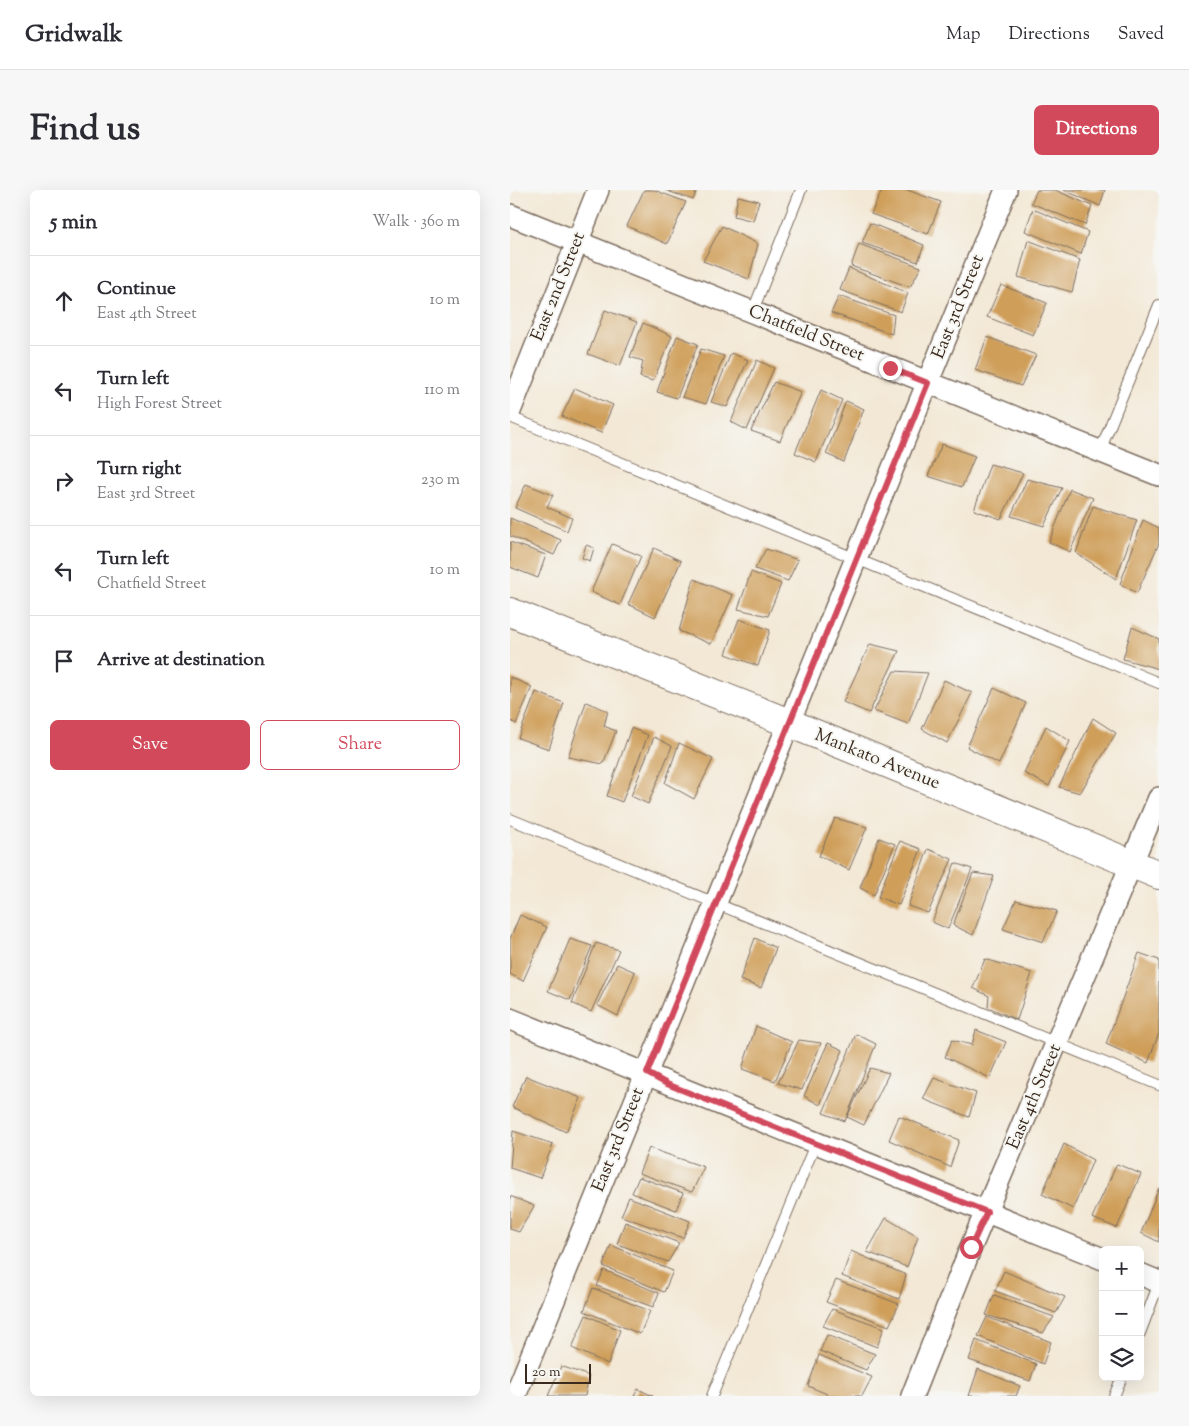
<!DOCTYPE html>
<meta charset="utf-8">
<style>
body{margin:0;font-family:"Sorts Mill Goudy",serif;background:#f7f7f7;color:#2b2b33}
.controls{position:absolute;right:15px;bottom:15px;display:grid;overflow:hidden;border-radius:8px;box-shadow:0 5px 20px #0002}
.controls button{width:45px;height:45px;display:grid;place-items:center;padding:0;border:0;border-bottom:1px solid #e1e1e2;background:#fff;color:#2b2b33;font:25px sans-serif}
.scale{position:absolute;left:15px;bottom:12px;width:66px;box-sizing:border-box;padding-left:5px;border:2px solid #3b2a1e;border-top:0;font-size:14px;line-height:18px;white-space:nowrap;color:#3b2a1e;-webkit-text-stroke:4px #f6f6f2;paint-order:stroke}
.stop{position:absolute;width:15px;height:15px;margin:-11px;border:4px solid #d1495b;border-radius:50%;background:#fff}
.stop.end{background:#d1495b;border-color:#fff;box-shadow:0 1px 5px #0008}
.list{margin:0;padding:0;list-style:none}
h2{display:flex;justify-content:space-between;align-items:center;height:65px;margin:0;padding:0 20px;font-size:21px}
h2 small{font-size:16px;font-weight:400;color:#7c7c81}
.list li{display:grid;grid-template-columns:32px 1fr auto;gap:15px;align-items:center;box-sizing:border-box;height:90px;padding:0 20px;border-top:1px solid #e1e1e2}
.list b{display:block;font-size:19px;white-space:nowrap}
.list p{margin:0;font-size:16px;white-space:nowrap;color:#7c7c81}
.list em{font-size:16px;font-style:normal;color:#7c7c81}
.actions{display:flex;gap:10px;padding:15px 20px}
.actions a{flex:1;padding:11px 0;border:1px solid #d1495b;border-radius:8px;text-align:center;font-size:18px;color:#d1495b}
.actions .main{background:#d1495b;color:#fff}
.icon{flex:none;width:28px;height:28px;fill:none;stroke:currentColor;stroke-width:2;stroke-linecap:round;stroke-linejoin:round}
.map{position:relative;flex:none;width:649px;height:1206px;overflow:hidden;border-radius:8px}
header{display:flex;align-items:center;gap:30px;box-sizing:border-box;height:70px;padding:0 25px;background:#fff;border-bottom:1px solid #e1e1e2}
header strong{font-size:24px}
nav{display:flex;gap:28px;margin-inline-start:auto;font-size:18px}
.intro{display:flex;align-items:center;justify-content:space-between;box-sizing:border-box;height:120px;padding:0 30px}
h1{margin:0;font-size:35px}
.button{padding:12px 22px;border-radius:8px;background:#d1495b;color:#fff;font-size:18px;font-weight:700}
main{display:flex;gap:30px;padding:0 30px}
aside{flex:1;background:#fff;border-radius:8px;box-shadow:0 5px 20px #0002}
.map>svg:first-child{display:block}
.building{fill:#cf9f5a}
.lines{fill:none;stroke-linecap:round;stroke-linejoin:round}
.lane-casing{stroke:#7b6c5e;stroke-width:12}
.street-casing{stroke:#7b6c5e;stroke-width:24}
.secondary-casing{stroke:#7b6c5e;stroke-width:30}
.lane{stroke:#fff;stroke-width:10}
.street{stroke:#fff;stroke-width:21}
.secondary{stroke:#fff;stroke-width:28}
.route{stroke:#d1495b;stroke-width:6}
.labels{text-anchor:middle;dominant-baseline:central;stroke-width:4;stroke-linejoin:round;paint-order:stroke}
.street-label{font-size:18px;fill:#3b2a1e;stroke:#f6f6f2}
</style>
<header>
<strong>Gridwalk</strong>
<nav><a>Map</a><a>Directions</a><a>Saved</a></nav>
</header>
<div class="intro"><h1>Find us</h1><a class="button">Directions</a></div>
<main>
<aside>
<h2>5 min<small>Walk · 360 m</small></h2>
<ul class="list">
<li><svg class="icon" aria-label="ahead" viewBox="0 0 24 24"><path d="M12 20V5M6 11l6-6 6 6"/></svg><div><b>Continue</b><p>East 4th Street</p></div><em>10 m</em></li>
<li><svg class="icon" aria-label="left" viewBox="0 0 24 24"><path d="M17 20v-9H6M10 6l-5 5 5 5"/></svg><div><b>Turn left</b><p>High Forest Street</p></div><em>110 m</em></li>
<li><svg class="icon" aria-label="right" viewBox="0 0 24 24"><path d="M7 20v-9h11M14 6l5 5-5 5"/></svg><div><b>Turn right</b><p>East 3rd Street</p></div><em>230 m</em></li>
<li><svg class="icon" aria-label="left" viewBox="0 0 24 24"><path d="M17 20v-9H6M10 6l-5 5 5 5"/></svg><div><b>Turn left</b><p>Chatfield Street</p></div><em>10 m</em></li>
<li><svg class="icon" aria-label="arrive" viewBox="0 0 24 24"><path d="M6 21V4h12l-3 4 3 4H6"/></svg><div><b>Arrive at destination</b></div></li>
</ul>
<div class="actions"><a class="main">Save</a><a>Share</a></div>
</aside>
<div class="map">
<svg width="649" height="1206" viewBox="0 0 649 1206">
<rect width="100%" height="100%" fill="#f6f6f2"/>
<filter id="ink" filterUnits="userSpaceOnUse"><feTurbulence type="fractalNoise" baseFrequency=".02" numOctaves="2"/><feDisplacementMap in="SourceGraphic" scale="10" xChannelSelector="R" yChannelSelector="G"/><feConvolveMatrix kernelMatrix="1 2 1 2 8 2 1 2 1" color-interpolation-filters="sRGB"/></filter>
<filter id="wash" filterUnits="userSpaceOnUse"><feTurbulence type="fractalNoise" baseFrequency=".0096" numOctaves="4" result="noise"/><feDisplacementMap in="SourceGraphic" scale="20" xChannelSelector="R" yChannelSelector="G"/><feGaussianBlur stdDeviation="1.12" result="paint"/><feColorMatrix in="noise" values="0 0 0 0 0 0 0 0 0 0 0 0 0 0 0 0 0 1.4 0 .05"/><feComposite in="paint" operator="in"/></filter>
<g filter="url(#wash)">
<rect width="100%" height="100%" fill="#f3e8d5"/>
<g id="blocks">
<!-- building -->
<g class="building">
<polygon points="134,0 144,0 176,12 157,54 117,36"/>
<polygon points="155,0 187,0 183,10"/>
<polygon points="372,0 397,0 431,12 418,44 361,24"/>
<polygon points="527,0 545,0 582,16 575,35 521,13"/>
<polygon points="554,0 595,0 590,16"/>
<polygon points="228,6 249,11 243,31 224,26"/>
<polygon points="523,19 578,42 571,64 515,41"/>
<polygon points="360,33 414,55 408,72 352,53"/>
<polygon points="212,36 248,54 239,89 193,71"/>
<polygon points="518,50 570,70 562,102 508,87"/>
<polygon points="349,54 411,77 400,97 341,76"/>
<polygon points="339,78 398,103 391,122 330,100"/>
<polygon points="491,95 537,113 523,145 477,127"/>
<polygon points="329,106 384,125 382,144 321,123"/>
<polygon points="95,120 127,132 110,176 78,164"/>
<polygon points="133,133 162,146 143,191 130,187 133,171 120,167"/>
<polygon points="167,146 188,154 167,208 147,202"/>
<polygon points="477,147 526,165 511,196 465,180"/>
<polygon points="191,159 214,166 196,214 172,207"/>
<polygon points="221,163 238,170 217,217 201,212"/>
<polygon points="247,170 264,178 237,240 221,232"/>
<polygon points="264,192 291,202 270,251 241,241"/>
<polygon points="65,198 103,215 91,243 52,226"/>
<polygon points="311,200 332,210 306,272 285,263"/>
<polygon points="336,211 354,219 334,272 316,264"/>
<polygon points="432,254 465,266 452,297 418,286"/>
<polygon points="480,274 513,283 491,329 464,320"/>
<polygon points="517,289 552,298 534,336 501,326"/>
<polygon points="16,294 43,305 37,317 62,328 57,341 5,318"/>
<polygon points="560,299 583,308 560,362 539,352"/>
<polygon points="583,316 627,330 606,389 566,363"/>
<polygon points="0,328 51,350 44,365 0,346"/>
<polygon points="633,330 649,338 649,353 627,403 610,394"/>
<polygon points="0,352 36,365 28,388 0,377"/>
<polygon points="102,354 131,366 110,415 81,402"/>
<polygon points="76,355 84,358 80,371 72,368"/>
<polygon points="144,358 171,371 145,427 118,414"/>
<polygon points="256,359 288,370 278,391 245,379"/>
<polygon points="241,382 271,394 258,426 228,419"/>
<polygon points="184,389 223,405 201,454 169,441"/>
<polygon points="229,429 260,440 248,476 216,464"/>
<polygon points="622,437 649,449 649,479 613,469"/>
<polygon points="360,454 389,461 359,523 333,512"/>
<polygon points="384,481 418,483 398,534 364,521"/>
<polygon points="0,487 22,497 6,534 0,530"/>
<polygon points="434,490 462,503 437,553 412,539"/>
<polygon points="484,498 516,513 489,574 457,557"/>
<polygon points="26,502 54,513 39,559 8,548"/>
<polygon points="76,512 98,521 94,536 106,541 93,574 58,567"/>
<polygon points="583,528 606,543 570,603 549,597"/>
<polygon points="536,536 560,551 539,596 514,583"/>
<polygon points="121,538 138,545 112,612 97,606"/>
<polygon points="144,547 162,556 138,614 121,606"/>
<polygon points="169,553 203,569 184,609 155,593"/>
<polygon points="325,628 357,637 339,680 309,666"/>
<polygon points="369,648 385,654 364,705 350,698"/>
<polygon points="390,651 411,659 389,715 368,707"/>
<polygon points="418,659 442,669 418,723 398,716"/>
<polygon points="445,673 462,679 438,739 422,732"/>
<polygon points="463,683 484,686 463,745 443,735"/>
<polygon points="506,710 547,721 533,752 493,739"/>
<polygon points="10,725 37,737 13,791 0,784 0,749"/>
<polygon points="245,748 266,758 251,798 230,790"/>
<polygon points="60,749 82,756 60,810 38,801"/>
<polygon points="86,753 109,760 81,822 62,813"/>
<polygon points="629,763 649,770 649,843 638,873 596,854"/>
<polygon points="475,769 522,783 507,830 478,817 479,806 463,798"/>
<polygon points="107,774 125,782 108,826 87,815"/>
<polygon points="246,836 282,852 265,891 232,879"/>
<polygon points="466,840 496,852 480,888 435,867 442,850 462,855"/>
<polygon points="346,844 366,854 335,931 313,923"/>
<polygon points="289,850 311,853 292,900 268,893"/>
<polygon points="318,853 333,860 310,915 294,906"/>
<polygon points="360,878 379,883 354,935 337,927"/>
<polygon points="16,886 71,908 56,942 2,917"/>
<polygon points="424,888 466,903 459,927 413,909"/>
<polygon points="389,926 449,950 440,977 379,950"/>
<polygon points="3,941 43,954 30,988 0,978"/>
<polygon points="554,954 583,970 563,1019 532,1004"/>
<polygon points="139,958 194,977 182,1002 129,983"/>
<polygon points="607,974 631,984 607,1038 582,1028"/>
<polygon points="129,987 173,1003 166,1020 122,1003"/>
<polygon points="649,998 649,1052 631,1043"/>
<polygon points="0,1006 24,1016 9,1042 0,1039"/>
<polygon points="119,1007 180,1031 173,1048 111,1026"/>
<polygon points="376,1028 408,1047 397,1077 357,1062"/>
<polygon points="115,1032 169,1053 158,1072 107,1054"/>
<polygon points="101,1055 163,1081 154,1102 93,1076"/>
<polygon points="341,1061 396,1085 389,1109 332,1086"/>
<polygon points="94,1080 149,1103 143,1117 87,1096"/>
<polygon points="494,1081 555,1107 546,1123 485,1101"/>
<polygon points="326,1090 389,1114 379,1136 316,1112"/>
<polygon points="83,1098 140,1121 130,1144 74,1121"/>
<polygon points="484,1105 544,1127 533,1143 476,1125"/>
<polygon points="322,1119 374,1138 367,1157 313,1136"/>
<polygon points="76,1125 110,1140 98,1174 62,1158"/>
<polygon points="477,1127 541,1152 533,1174 468,1146"/>
<polygon points="317,1145 365,1164 356,1180 310,1161"/>
<polygon points="466,1150 526,1174 520,1191 459,1170"/>
<polygon points="309,1165 362,1187 352,1206 317,1206 317,1204 298,1196"/>
<polygon points="51,1176 79,1186 75,1206 38,1206"/>
<polygon points="468,1179 510,1196 506,1206 459,1206"/>
<polygon points="128,1199 143,1206 124,1206"/>
</g>
</g>
</g>
<g filter="url(#ink)">
<use href="#blocks" fill-opacity="0" stroke="#7b6c5e" stroke-width="1"/>
<g class="lines">
<!-- lane casing -->
<g class="lane-casing">
<g id="lane">
<polyline points="242,123 291,0"/>
<polyline points="0,227 649,493"/>
<polyline points="590,261 649,115"/>
<polyline points="0,629 649,895"/>
<polyline points="630,1143 649,1093"/>
<polyline points="202,1206 306,952"/>
<polyline points="604,1206 612,1187"/>
</g>
</g>
<!-- street casing -->
<g class="street-casing">
<g id="street">
<polyline points="0,25 649,285"/>
<polyline points="0,221 88,0"/>
<polyline points="0,829 593,1069"/>
<polyline points="630,1084 649,1092"/>
<polyline points="5,1206 496,0"/>
<polyline points="402,1206 461,1057 649,608"/>
</g>
</g>
<!-- secondary casing -->
<g class="secondary-casing">
<polyline id="secondary" points="0,422 279,533 649,685"/>
</g>
<!-- lane -->
<use href="#lane" class="lane"/>
<!-- street -->
<use href="#street" class="street"/>
<!-- secondary -->
<use href="#secondary" class="secondary"/>
</g>
</g>
<g class="lines" filter="url(#ink)">
<!-- route -->
<polyline class="route" points="380,178 418,193 137,883 157,894 477,1022 461,1057"/>
</g>
<g class="labels">
<!-- street labels -->
<g class="street-label">
<text transform="translate(49 97) rotate(-68)">East 2nd Street</text>
<text transform="translate(449 117) rotate(-68)">East 3rd Street</text>
<text transform="translate(296 144) rotate(22)">Chatfield Street</text>
<text transform="translate(367 570) rotate(22)">Mankato Avenue</text>
<text transform="translate(525 907) rotate(-67)">East 4th Street</text>
<text transform="translate(109 950) rotate(-68)">East 3rd Street</text>
</g>
</g>
</svg>
<div class="controls">
<button>+</button>
<button>−</button>
<button><svg class="icon" aria-label="layers" viewBox="0 0 24 24"><path d="M12 4l9 5-9 5-9-5zM3 14l9 5 9-5"/></svg></button>
</div>
<div class="scale">20 m</div>
<div class="stop" style="left:461px;top:1057px"></div>
<div class="stop end" style="left:380px;top:178px"></div>
</div>
</main>
